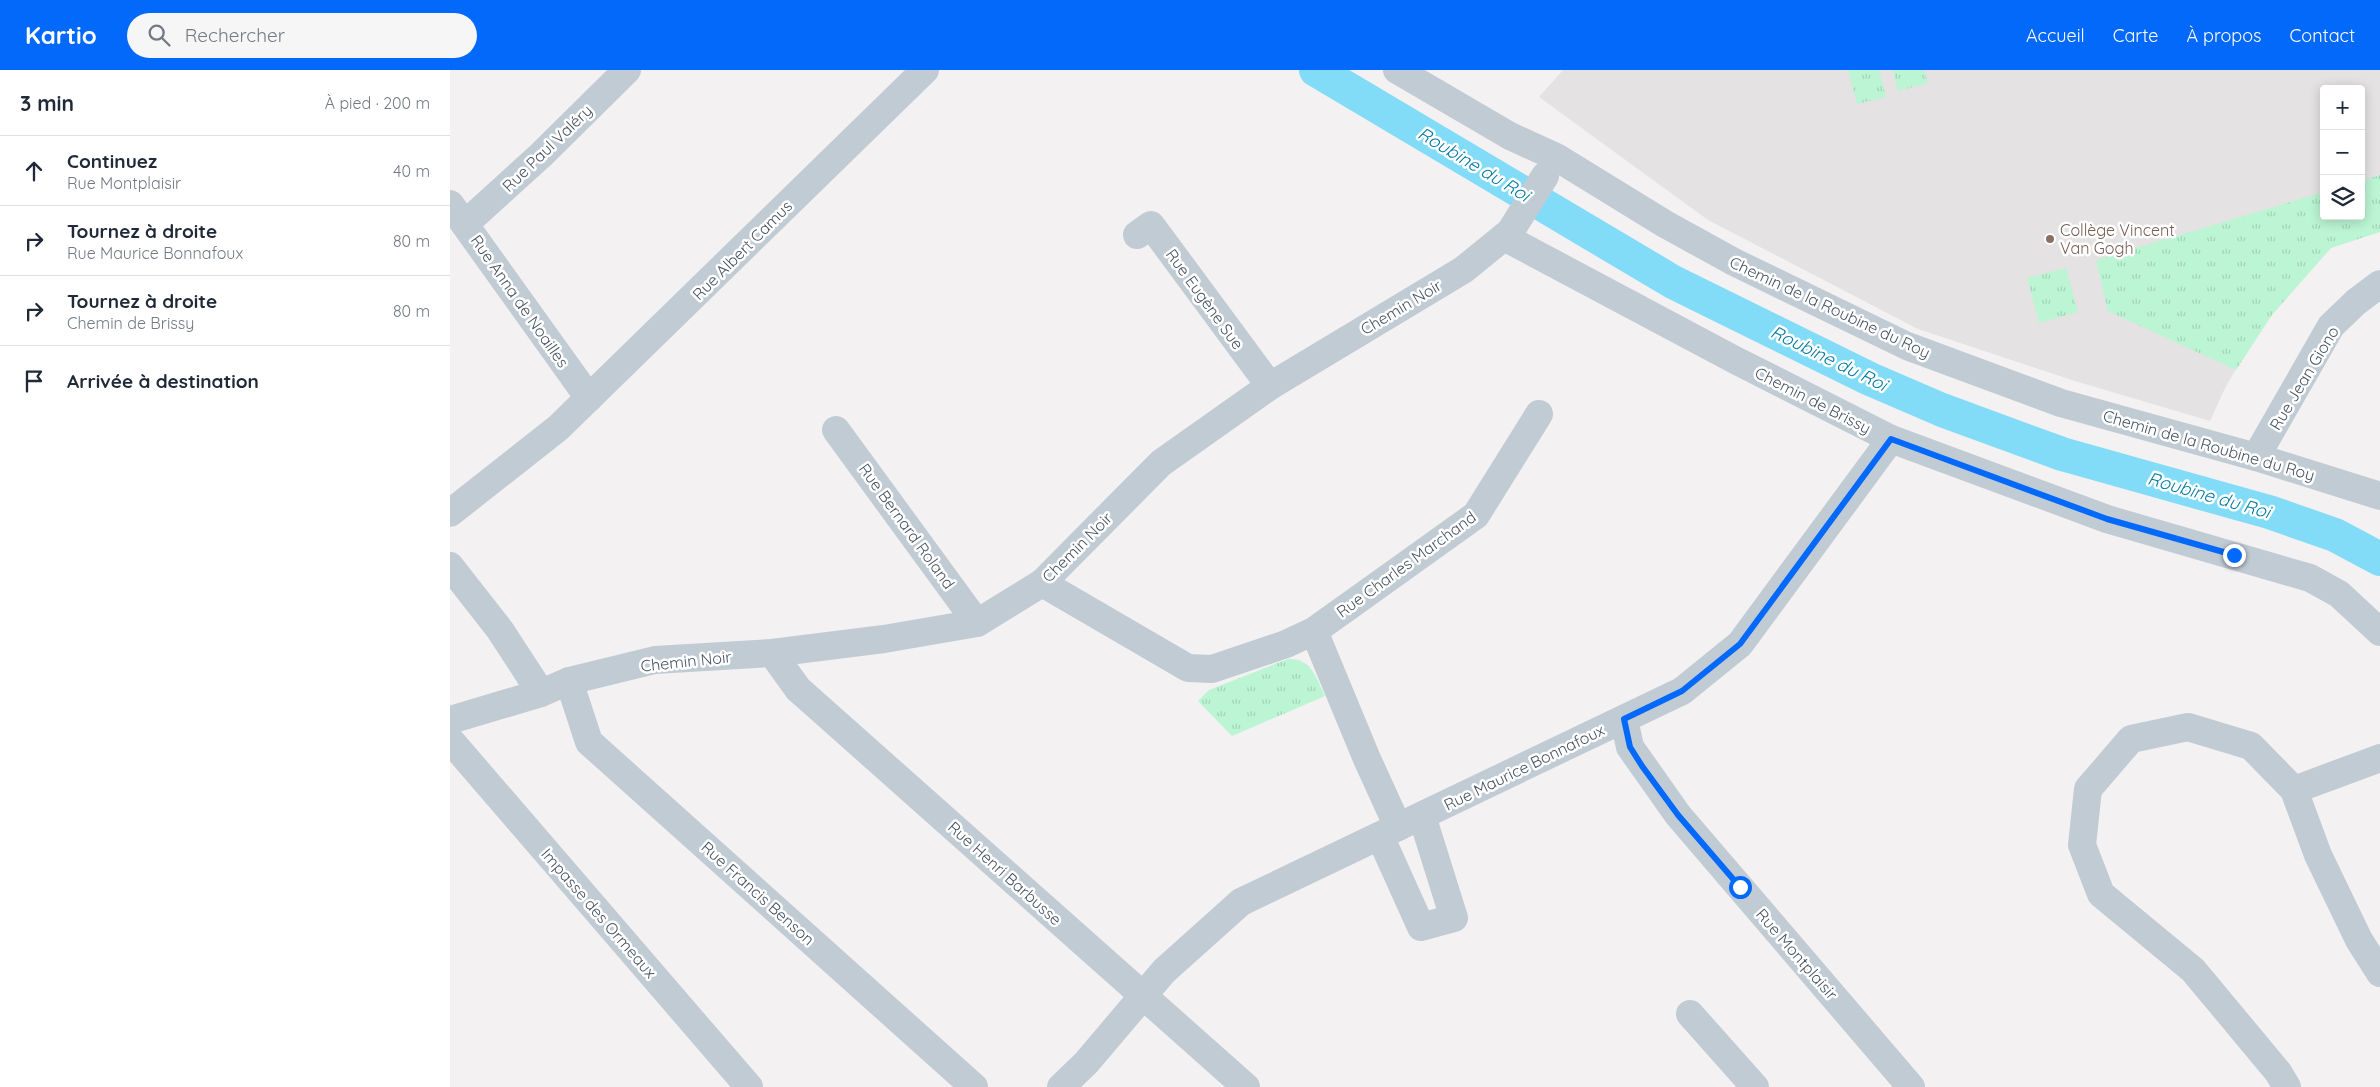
<!DOCTYPE html>
<html lang="fr">
<meta charset="utf-8">
<style>
body{margin:0;font-family:Quicksand,sans-serif;background:#f6f6f7;color:#1f2937}
.controls{position:absolute;right:15px;top:15px;display:grid;overflow:hidden;border-radius:5px;box-shadow:0 2px 12px #0003}
.controls button{width:45px;height:45px;display:grid;place-items:center;padding:0;border:0;border-bottom:1px solid #e0e1e3;background:#fff;color:#1f2937;font:25px sans-serif}
.stop{position:absolute;width:15px;height:15px;margin:-11px;border:4px solid #0369fb;border-radius:50%;background:#fff}
.stop.end{background:#0369fb;border-color:#fff;box-shadow:0 1px 5px #0008}
.list{margin:0;padding:0;list-style:none}
h2{display:flex;justify-content:space-between;align-items:center;height:65px;margin:0;padding:0 20px;font-size:21px}
h2 small{font-size:16px;font-weight:400;color:#747a83}
.list li{display:grid;grid-template-columns:32px 1fr auto;gap:15px;align-items:center;box-sizing:border-box;height:70px;padding:0 20px;border-top:1px solid #e0e1e3}
.list b{display:block;font-size:19px;white-space:nowrap}
.list p{margin:0;font-size:16px;white-space:nowrap;color:#747a83}
.list em{font-size:16px;font-style:normal;color:#747a83}
.icon{flex:none;width:28px;height:28px;fill:none;stroke:currentColor;stroke-width:2;stroke-linecap:round;stroke-linejoin:round}
.map{position:relative;flex:none;width:1930px;height:1017px;overflow:hidden}
header{display:flex;align-items:center;gap:30px;box-sizing:border-box;height:70px;padding:0 25px;background:#0369fb;color:#fff}
header strong{font-size:24px}
nav{display:flex;gap:28px;margin-inline-start:auto;font-size:18px}
.search{width:350px;height:45px;background:#f6f6f7;display:flex;align-items:center;gap:12px;box-sizing:border-box;padding:0 18px;border-radius:28px;color:#747a83;font-size:19px}
main{display:flex}
aside{flex:1;background:#fff}
.map>svg:first-child{display:block}
.education{fill:#e4e2e2;fill-rule:evenodd}
.grass{fill:url(#grass-tufts)}
.lines{fill:none;stroke-linecap:round;stroke-linejoin:round}
.canal{stroke:#83dcf7;stroke-width:34}
.street{stroke:#c0cbd4;stroke-width:28}
.route{stroke:#0369fb;stroke-width:6}
.education-dot{fill:#8d6e63;stroke:#fff;stroke-width:2}
.labels{text-anchor:middle;dominant-baseline:central;stroke-width:5;stroke-linejoin:round;paint-order:stroke}
.street-label{font-size:16px;fill:#465361;stroke:#fff}
.education-label{font-size:16px;fill:#785e54;stroke:#fff;text-anchor:start}
.water-label{font-size:18px;font-style:italic;fill:#037ba1;stroke:#fff}
</style>
<header>
<strong>Kartio</strong>
<div class="search"><svg class="icon" aria-label="search" viewBox="0 0 24 24"><circle cx="10" cy="10" r="6"/><path d="M15 15l6 6"/></svg>Rechercher</div>
<nav><a>Accueil</a><a>Carte</a><a>À propos</a><a>Contact</a></nav>
</header>
<main>
<aside>
<h2>3 min<small>À pied · 200 m</small></h2>
<ul class="list">
<li><svg class="icon" aria-label="ahead" viewBox="0 0 24 24"><path d="M12 20V5M6 11l6-6 6 6"/></svg><div><b>Continuez</b><p>Rue Montplaisir</p></div><em>40 m</em></li>
<li><svg class="icon" aria-label="right" viewBox="0 0 24 24"><path d="M7 20v-9h11M14 6l5 5-5 5"/></svg><div><b>Tournez à droite</b><p>Rue Maurice Bonnafoux</p></div><em>80 m</em></li>
<li><svg class="icon" aria-label="right" viewBox="0 0 24 24"><path d="M7 20v-9h11M14 6l5 5-5 5"/></svg><div><b>Tournez à droite</b><p>Chemin de Brissy</p></div><em>80 m</em></li>
<li><svg class="icon" aria-label="arrive" viewBox="0 0 24 24"><path d="M6 21V4h12l-3 4 3 4H6"/></svg><div><b>Arrivée à destination</b></div></li>
</ul>
</aside>
<div class="map">
<svg width="1930" height="1017" viewBox="0 0 1930 1017">
<defs>
<pattern id="grass-tufts" width="24" height="20" patternUnits="userSpaceOnUse" patternTransform="scale(1.25)"><rect width="24" height="20" fill="#bbf5d3"/><path d="M3 7l-1-3M5 7V3M7 7l1-3M15 17l-1-3M17 17v-4M19 17l1-3" fill="none" stroke="#a2d4b8"/></pattern>
</defs>
<rect width="100%" height="100%" fill="#f3f1f1"/>
<!-- education -->
<path class="education" d="M1113,0h817v160l-49,18 -63,65 -43,75 -15,33 -135,-40 -157,-52 -210,-109 -169,-123zM1874,19h37v127h-37z"/>
<!-- grass -->
<g class="grass">
<polygon points="1398,0 1429,0 1436,27 1407,34"/>
<polygon points="1443,0 1474,0 1478,13 1448,21"/>
<polygon points="1930,105 1930,162 1881,178 1822,245 1786,300 1658,241 1646,190 1874,122 1874,146 1911,146 1911,111"/>
<polygon points="1616,198 1628,242 1589,253 1577,208"/>
<path d="M838,589c23,-1 28,18 37,37l-93,40 -34,-35 11,-11z"/>
</g>
<g class="lines">
<!-- canal -->
<polyline class="canal" points="866,0 1223,212 1420,309 1492,340 1612,384 1819,442 1885,465 1930,489"/>
<!-- street -->
<g class="street">
<polyline points="947,0 1060,66 1106,87 1215,154 1284,192 1457,276 1611,333 1806,387 1930,426"/>
<polyline points="0,134 139,328"/>
<polyline points="15,154 91,85 177,0"/>
<polyline points="687,165 701,155 820,316"/>
<polyline points="1054,167 1285,290 1441,369 1657,449 1860,508 1889,524 1930,562"/>
<polyline points="386,360 527,553"/>
<polyline points="1806,387 1881,256 1906,232 1930,214"/>
<polyline points="0,443 108,358 475,0"/>
<polyline points="0,496 50,560 91,623"/>
<polyline points="592,513 738,598 762,599 836,574 864,561 1026,445 1089,344"/>
<polyline points="864,561 917,689 948,757"/>
<polyline points="322,583 348,619 796,1017"/>
<polyline points="119,611 139,672 524,1017"/>
<polyline points="1174,649 1180,677 1228,745 1461,1017"/>
<polyline points="0,650 91,623 119,611 205,590 322,583 434,569 527,553 592,513 711,393 820,316 1013,200 1060,162 1095,106"/>
<polyline points="0,670 299,1017"/>
<polyline points="1844,720 1930,688"/>
<polyline points="930,766 971,857 1004,848 972,746"/>
<polyline points="1240,944 1305,1017"/>
<polyline points="611,1017 636,993 714,901 791,832 1232,621 1290,574 1441,369"/>
<polyline points="1837,1017 1828,1002 1743,900 1651,824 1632,775 1638,719 1681,669 1738,657 1801,676 1844,720 1868,785 1909,870 1930,903"/>
</g>
</g>
<g class="lines">
<!-- route -->
<polyline class="route" points="1290,817 1228,745 1192,696 1180,677 1174,649 1232,621 1290,574 1441,369 1657,449 1784,485"/>
</g>
<!-- markers -->
<circle class="education-dot" cx="1600" cy="169" r="5"/>
<g class="labels">
<!-- street labels -->
<g class="street-label">
<text transform="translate(97 78) rotate(-44)">Rue Paul Valéry</text>
<text transform="translate(292 180) rotate(-45)">Rue Albert Camus</text>
<text transform="translate(755 229) rotate(54)">Rue Eugène Sue</text>
<text transform="translate(70 231) rotate(55)">Rue Anna de Noailles</text>
<text transform="translate(951 237) rotate(-31)">Chemin Noir</text>
<text transform="translate(1380 237) rotate(25)">Chemin de la Roubine du Roy</text>
<text transform="translate(1854 308) rotate(-59)">Rue Jean Giono</text>
<text transform="translate(1363 330) rotate(27)">Chemin de Brissy</text>
<text transform="translate(1759 375) rotate(16)">Chemin de la Roubine du Roy</text>
<text transform="translate(457 456) rotate(54)">Rue Bernard Roland</text>
<text transform="translate(627 477) rotate(-45)">Chemin Noir</text>
<text transform="translate(956 494) rotate(-36)">Rue Charles Marchand</text>
<text transform="translate(236 591) rotate(-6)">Chemin Noir</text>
<text transform="translate(1074 697) rotate(-26)">Rue Maurice Bonnafoux</text>
<text transform="translate(555 803) rotate(42)">Rue Henri Barbusse</text>
<text transform="translate(308 823) rotate(42)">Rue Francis Benson</text>
<text transform="translate(149 843) rotate(49)">Impasse des Ormeaux</text>
<text transform="translate(1347 884) rotate(49)">Rue Montplaisir</text>
</g>
<!-- education labels -->
<g class="education-label">
<text x="1610" y="160">Collège Vincent<tspan x="1610" dy="18">Van Gogh</tspan></text>
</g>
<!-- water labels -->
<g class="water-label">
<text transform="translate(1024 94) rotate(31)">Roubine du Roi</text>
<text transform="translate(1379 288) rotate(26)">Roubine du Roi</text>
<text transform="translate(1759 425) rotate(16)">Roubine du Roi</text>
</g>
</g>
</svg>
<div class="controls">
<button>+</button>
<button>−</button>
<button><svg class="icon" aria-label="layers" viewBox="0 0 24 24"><path d="M12 4l9 5-9 5-9-5zM3 14l9 5 9-5"/></svg></button>
</div>
<div class="stop" style="left:1290px;top:817px"></div>
<div class="stop end" style="left:1784px;top:485px"></div>
</div>
</main>
